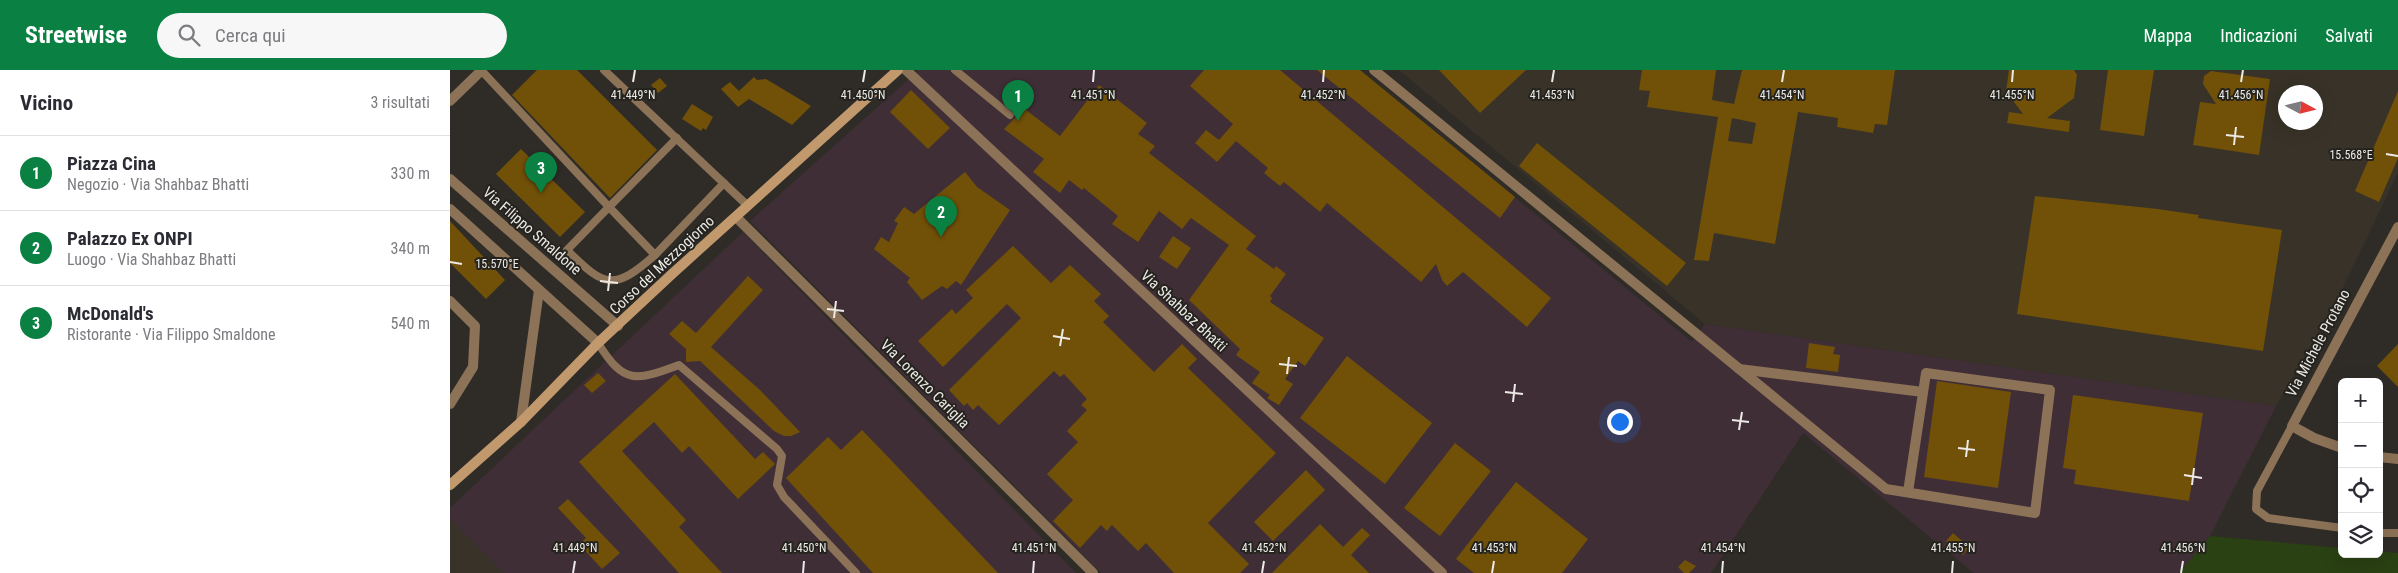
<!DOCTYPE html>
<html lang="it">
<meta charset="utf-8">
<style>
body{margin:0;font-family:"Roboto Condensed",sans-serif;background:#f7f7f7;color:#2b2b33}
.controls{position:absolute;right:15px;bottom:15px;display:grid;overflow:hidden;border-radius:8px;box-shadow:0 5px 20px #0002}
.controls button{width:45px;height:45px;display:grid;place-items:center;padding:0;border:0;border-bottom:1px solid #e1e1e2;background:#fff;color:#2b2b33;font:25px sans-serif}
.compass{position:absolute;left:1828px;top:15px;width:45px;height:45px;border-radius:50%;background:#fff;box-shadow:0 5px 20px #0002;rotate:97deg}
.you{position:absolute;left:1169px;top:351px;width:18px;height:18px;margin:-12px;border:4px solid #fff;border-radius:50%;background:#1a73e8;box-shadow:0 0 0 8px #1a73e833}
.badge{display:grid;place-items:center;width:32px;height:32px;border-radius:50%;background:#0b8043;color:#fff;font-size:16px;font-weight:700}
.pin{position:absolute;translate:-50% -41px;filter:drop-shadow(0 1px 2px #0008)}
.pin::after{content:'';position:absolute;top:26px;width:18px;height:15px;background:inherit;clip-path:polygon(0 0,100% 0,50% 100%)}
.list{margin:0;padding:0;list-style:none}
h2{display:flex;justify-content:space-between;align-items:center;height:65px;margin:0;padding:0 20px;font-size:21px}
h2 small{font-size:16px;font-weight:400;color:#7c7c81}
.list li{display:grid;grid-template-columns:32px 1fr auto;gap:15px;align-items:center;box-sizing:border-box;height:75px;padding:0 20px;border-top:1px solid #e1e1e2}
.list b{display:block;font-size:19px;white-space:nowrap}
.list p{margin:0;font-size:16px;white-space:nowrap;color:#7c7c81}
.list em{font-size:16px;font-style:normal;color:#7c7c81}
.icon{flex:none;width:28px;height:28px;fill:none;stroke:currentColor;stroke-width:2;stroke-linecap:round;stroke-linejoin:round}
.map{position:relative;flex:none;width:1948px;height:503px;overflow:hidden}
header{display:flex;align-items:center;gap:30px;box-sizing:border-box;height:70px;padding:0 25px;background:#0b8043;color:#fff}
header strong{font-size:24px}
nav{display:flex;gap:28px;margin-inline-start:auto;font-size:18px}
.search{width:350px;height:45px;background:#f7f7f7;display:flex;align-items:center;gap:12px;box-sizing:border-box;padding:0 18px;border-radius:28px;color:#7c7c81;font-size:19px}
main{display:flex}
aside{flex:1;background:#fff}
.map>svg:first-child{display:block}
.built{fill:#383228;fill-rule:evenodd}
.industrial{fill:#402e37}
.green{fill:#2a4113}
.building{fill:#715008;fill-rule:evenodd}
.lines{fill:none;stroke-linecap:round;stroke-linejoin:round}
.lane{stroke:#8c7257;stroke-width:8}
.street{stroke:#8c7257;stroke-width:10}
.secondary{stroke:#c2986d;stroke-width:10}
.ticks{fill:none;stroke:#eceae7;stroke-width:2}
.labels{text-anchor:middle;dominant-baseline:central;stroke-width:4;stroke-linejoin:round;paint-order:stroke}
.street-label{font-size:15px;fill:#eceae7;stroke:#25231e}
.ticks-label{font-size:12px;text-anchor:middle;fill:#eceae7;stroke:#25231e;stroke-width:4;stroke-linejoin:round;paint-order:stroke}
</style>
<header>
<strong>Streetwise</strong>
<div class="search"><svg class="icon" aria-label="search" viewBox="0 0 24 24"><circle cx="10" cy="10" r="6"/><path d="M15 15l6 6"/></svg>Cerca qui</div>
<nav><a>Mappa</a><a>Indicazioni</a><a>Salvati</a></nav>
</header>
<main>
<aside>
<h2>Vicino<small>3 risultati</small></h2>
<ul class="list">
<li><span class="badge">1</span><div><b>Piazza Cina</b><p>Negozio · Via Shahbaz Bhatti</p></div><em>330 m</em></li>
<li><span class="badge">2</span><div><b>Palazzo Ex ONPI</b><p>Luogo · Via Shahbaz Bhatti</p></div><em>340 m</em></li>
<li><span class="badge">3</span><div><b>McDonald's</b><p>Ristorante · Via Filippo Smaldone</p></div><em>540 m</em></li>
</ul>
</aside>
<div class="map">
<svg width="1948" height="503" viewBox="0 0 1948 503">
<rect width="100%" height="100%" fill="#2f2c28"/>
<!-- built -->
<g class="built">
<path d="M949,0h999v103l-59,123 -63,110 -571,-82zM1836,22h30v30h-30z"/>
<polygon points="0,449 54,503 0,503"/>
</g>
<!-- industrial -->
<g class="industrial">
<polygon points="469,0 909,0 1242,272 1255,254 1826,336 1760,466 1729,503 1524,503 1353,363 1261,503 651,503 300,151"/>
<polygon points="293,162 626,503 54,503 0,449 0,438"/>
</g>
<!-- green -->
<polygon class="green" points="1760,466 1892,478 1892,484 1929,484 1929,481 1948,483 1948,503 1729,503"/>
<!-- building -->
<g class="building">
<polygon points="87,0 127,0 207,80 160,128 62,25"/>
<polygon points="754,0 830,0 1101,228 1077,257 1013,202 997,216 992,210 986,194 971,212 877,133 870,142 834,112 830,116 814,103 818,98 786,71 767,92 745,73 756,60 769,70 783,54 740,16"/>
<polygon points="867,0 910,0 1065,127 1050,148"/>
<polygon points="989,0 1076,0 1030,43"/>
<path d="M1192,0h74l-4,30 22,4 8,-34h153l-8,55 -12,-1 -2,9 -36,-6 1,-9 -40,-6 -23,132 -61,-11 -5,28 -15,-1 24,-143 -71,-10 3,-16 -11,-1zM1282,48l24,5 -4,21 -24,-3z"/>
<polygon points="1559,0 1624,0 1627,5 1624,28 1597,48 1620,51 1619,62 1557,53 1559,42 1573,44 1556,21"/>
<polygon points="1658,0 1704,0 1694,66 1650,60"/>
<polygon points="1761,1 1820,9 1809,85 1743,75 1750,32 1766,34 1753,14 1754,6"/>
<polygon points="304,7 307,10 316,9 361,36 342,55 299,29 288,37 271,19 280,12 289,21"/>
<polygon points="210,8 217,16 208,23 201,15"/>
<polygon points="649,15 697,53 688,64 705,76 699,83 806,166 796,179 824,199 826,196 836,204 820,226 822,228 820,232 874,268 855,296 848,291 835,309 843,314 829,335 817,328 820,325 802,313 810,302 786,285 790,279 739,230 779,175 741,148 732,159 709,141 688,172 662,154 668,146 634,118 632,120 619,110 610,123 583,102 594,89 554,59 565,48 571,36 610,66"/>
<polygon points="461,20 500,58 478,79 440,42"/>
<polygon points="1948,21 1948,88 1929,132 1905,121"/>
<polygon points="242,34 263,47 256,60 253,58 251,61 232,49"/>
<polygon points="1087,73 1236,193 1217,216 1069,96"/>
<polygon points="71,79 135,142 110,167 46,104"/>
<polygon points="515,102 527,117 560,140 511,215 506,211 497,219 492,216 472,230 457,212 460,208 424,179 431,167 439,172 448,153 444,151 454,137 464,144"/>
<polygon points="1585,126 1708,139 1749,145 1748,148 1832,160 1813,281 1567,244"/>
<polygon points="0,151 55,210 36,229 0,193"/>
<polygon points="723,166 741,178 727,199 709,187"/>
<polygon points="563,176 601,213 620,195 651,224 644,231 659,246 653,252 704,302 732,274 747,289 738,298 826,383 758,453 799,494 790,503 724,503 696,473 688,481 662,455 657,461 651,455 630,478 603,451 623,430 597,404 628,372 617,361 637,340 631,335 637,329 614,304 610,307 604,301 549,355 528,335 523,340 517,333 514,336 499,320 571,248 557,234 493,297 468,271 502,239 506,244 523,228 516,220"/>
<polygon points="298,206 313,220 261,277 310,320 350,362 341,366 334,366 324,361 250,291 236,292 236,279 219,264 232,251 246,263"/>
<polygon points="1359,273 1385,277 1383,284 1390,285 1388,302 1356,298"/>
<polygon points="1948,274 1948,317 1927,296"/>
<polygon points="897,286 982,353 935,414 850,348"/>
<polygon points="148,303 156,311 142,323 134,315"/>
<polygon points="225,304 305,389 313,382 325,394 288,429 239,376 232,383 204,352 172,381 236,450 229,457 272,503 229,503 129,392"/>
<polygon points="1487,311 1561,322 1548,418 1474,407"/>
<polygon points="1623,325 1753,343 1739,431 1624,414 1626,400 1613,398"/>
<polygon points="412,360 439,388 548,503 423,503 336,408 378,367 391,380"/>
<polygon points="1005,373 1041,401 990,466 954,438"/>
<polygon points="856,400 875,420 823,471 804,452"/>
<polygon points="1066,412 1138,469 1112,503 1024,503 1006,489"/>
<polygon points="118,429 170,483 152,499 129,474 136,468 108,438"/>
<polygon points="870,454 893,477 912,458 920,465 901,485 919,503 822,503"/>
<polygon points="1503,463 1519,477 1513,485 1496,471"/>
<polygon points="1235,490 1246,496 1239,503 1234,503 1228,497"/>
</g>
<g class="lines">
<!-- lane -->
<g class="lane">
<path d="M31,0l128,137 -42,43c38,38 47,41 88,5"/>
<polyline points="154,0 298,136"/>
<polyline points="505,0 560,45"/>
<polyline points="227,68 159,137 205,185 274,113"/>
<path d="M148,273c26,42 38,38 81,22l98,84 5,7 -5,29 7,12 72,76"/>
<polyline points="1842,356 1807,421 1806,439 1818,448 1892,458"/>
<polyline points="1929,463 1948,463"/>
</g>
<!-- street -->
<g class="street">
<polyline points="456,0 992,503"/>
<polyline points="924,0 1436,419 1585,443 1600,320 1476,303 1458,422"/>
<polyline points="0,31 32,0"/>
<polyline points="0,109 168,256"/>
<polyline points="0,139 148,273"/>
<polyline points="286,147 643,503"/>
<polyline points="0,231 25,256 23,297 0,334"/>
<polyline points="1289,299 1473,322"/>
<polyline points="71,352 89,220"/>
<polyline points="1892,378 1864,368 1842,356 1948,157"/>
<polyline points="1929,387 1948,389"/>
</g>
<!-- secondary -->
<polyline class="secondary" points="0,415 71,352 148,273 222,204 448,0"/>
</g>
<!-- ticks -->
<path class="ticks" d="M183,12l2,-12M413,12l2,-12M643,12l1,-12M873,12l1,-12M1102,12l2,-12M1332,12l2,-12M1562,12l1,-12M1791,12l2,-12M1776,65l18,2M1784,75l2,-18M1936,84l12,2M0,192l12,2M150,211l18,2M158,221l2,-18M377,239l17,2M384,248l2,-17M603,266l17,3M610,276l3,-17M829,294l18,2M837,304l2,-17M1055,322l18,2M1063,332l2,-18M1282,350l17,2M1289,360l3,-18M1508,378l17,2M1516,387l2,-17M1734,405l18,3M1742,415l2,-17M123,503l2,-12M353,503l1,-12M583,503l1,-12M812,503l2,-12M1042,503l2,-12M1272,503l1,-12M1502,503l1,-12M1731,503l2,-12"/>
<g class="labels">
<!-- street labels -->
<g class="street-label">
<text transform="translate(82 161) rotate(41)">Via Filippo Smaldone</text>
<text transform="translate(212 195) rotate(-43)">Corso del Mezzogiorno</text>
<text transform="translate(734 241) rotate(43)">Via Shahbaz Bhatti</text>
<text transform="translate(1868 273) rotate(-62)">Via Michele Protano</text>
<text transform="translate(475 314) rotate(45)">Via Lorenzo Cariglia</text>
</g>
</g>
<g class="ticks-label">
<text x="183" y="29">41.449°N</text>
<text x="413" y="29">41.450°N</text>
<text x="643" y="29">41.451°N</text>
<text x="873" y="29">41.452°N</text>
<text x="1102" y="29">41.453°N</text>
<text x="1332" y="29">41.454°N</text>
<text x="1562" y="29">41.455°N</text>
<text x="1791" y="29">41.456°N</text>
<text x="1901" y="89">15.568°E</text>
<text x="47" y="198">15.570°E</text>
<text x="125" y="482">41.449°N</text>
<text x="354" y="482">41.450°N</text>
<text x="584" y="482">41.451°N</text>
<text x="814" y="482">41.452°N</text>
<text x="1044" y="482">41.453°N</text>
<text x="1273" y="482">41.454°N</text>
<text x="1503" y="482">41.455°N</text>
<text x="1733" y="482">41.456°N</text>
</g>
</svg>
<div class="controls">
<button>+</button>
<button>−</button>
<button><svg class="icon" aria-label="locate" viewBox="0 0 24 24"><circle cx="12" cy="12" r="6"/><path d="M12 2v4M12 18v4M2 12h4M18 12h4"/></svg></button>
<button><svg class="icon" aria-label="layers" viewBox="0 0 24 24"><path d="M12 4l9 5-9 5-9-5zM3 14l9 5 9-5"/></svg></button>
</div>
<svg class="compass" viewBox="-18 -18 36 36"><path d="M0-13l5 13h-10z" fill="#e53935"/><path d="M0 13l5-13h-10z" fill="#7c7c81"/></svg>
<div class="you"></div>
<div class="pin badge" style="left:568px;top:51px">1</div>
<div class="pin badge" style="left:491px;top:167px">2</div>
<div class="pin badge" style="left:91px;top:123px">3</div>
</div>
</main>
